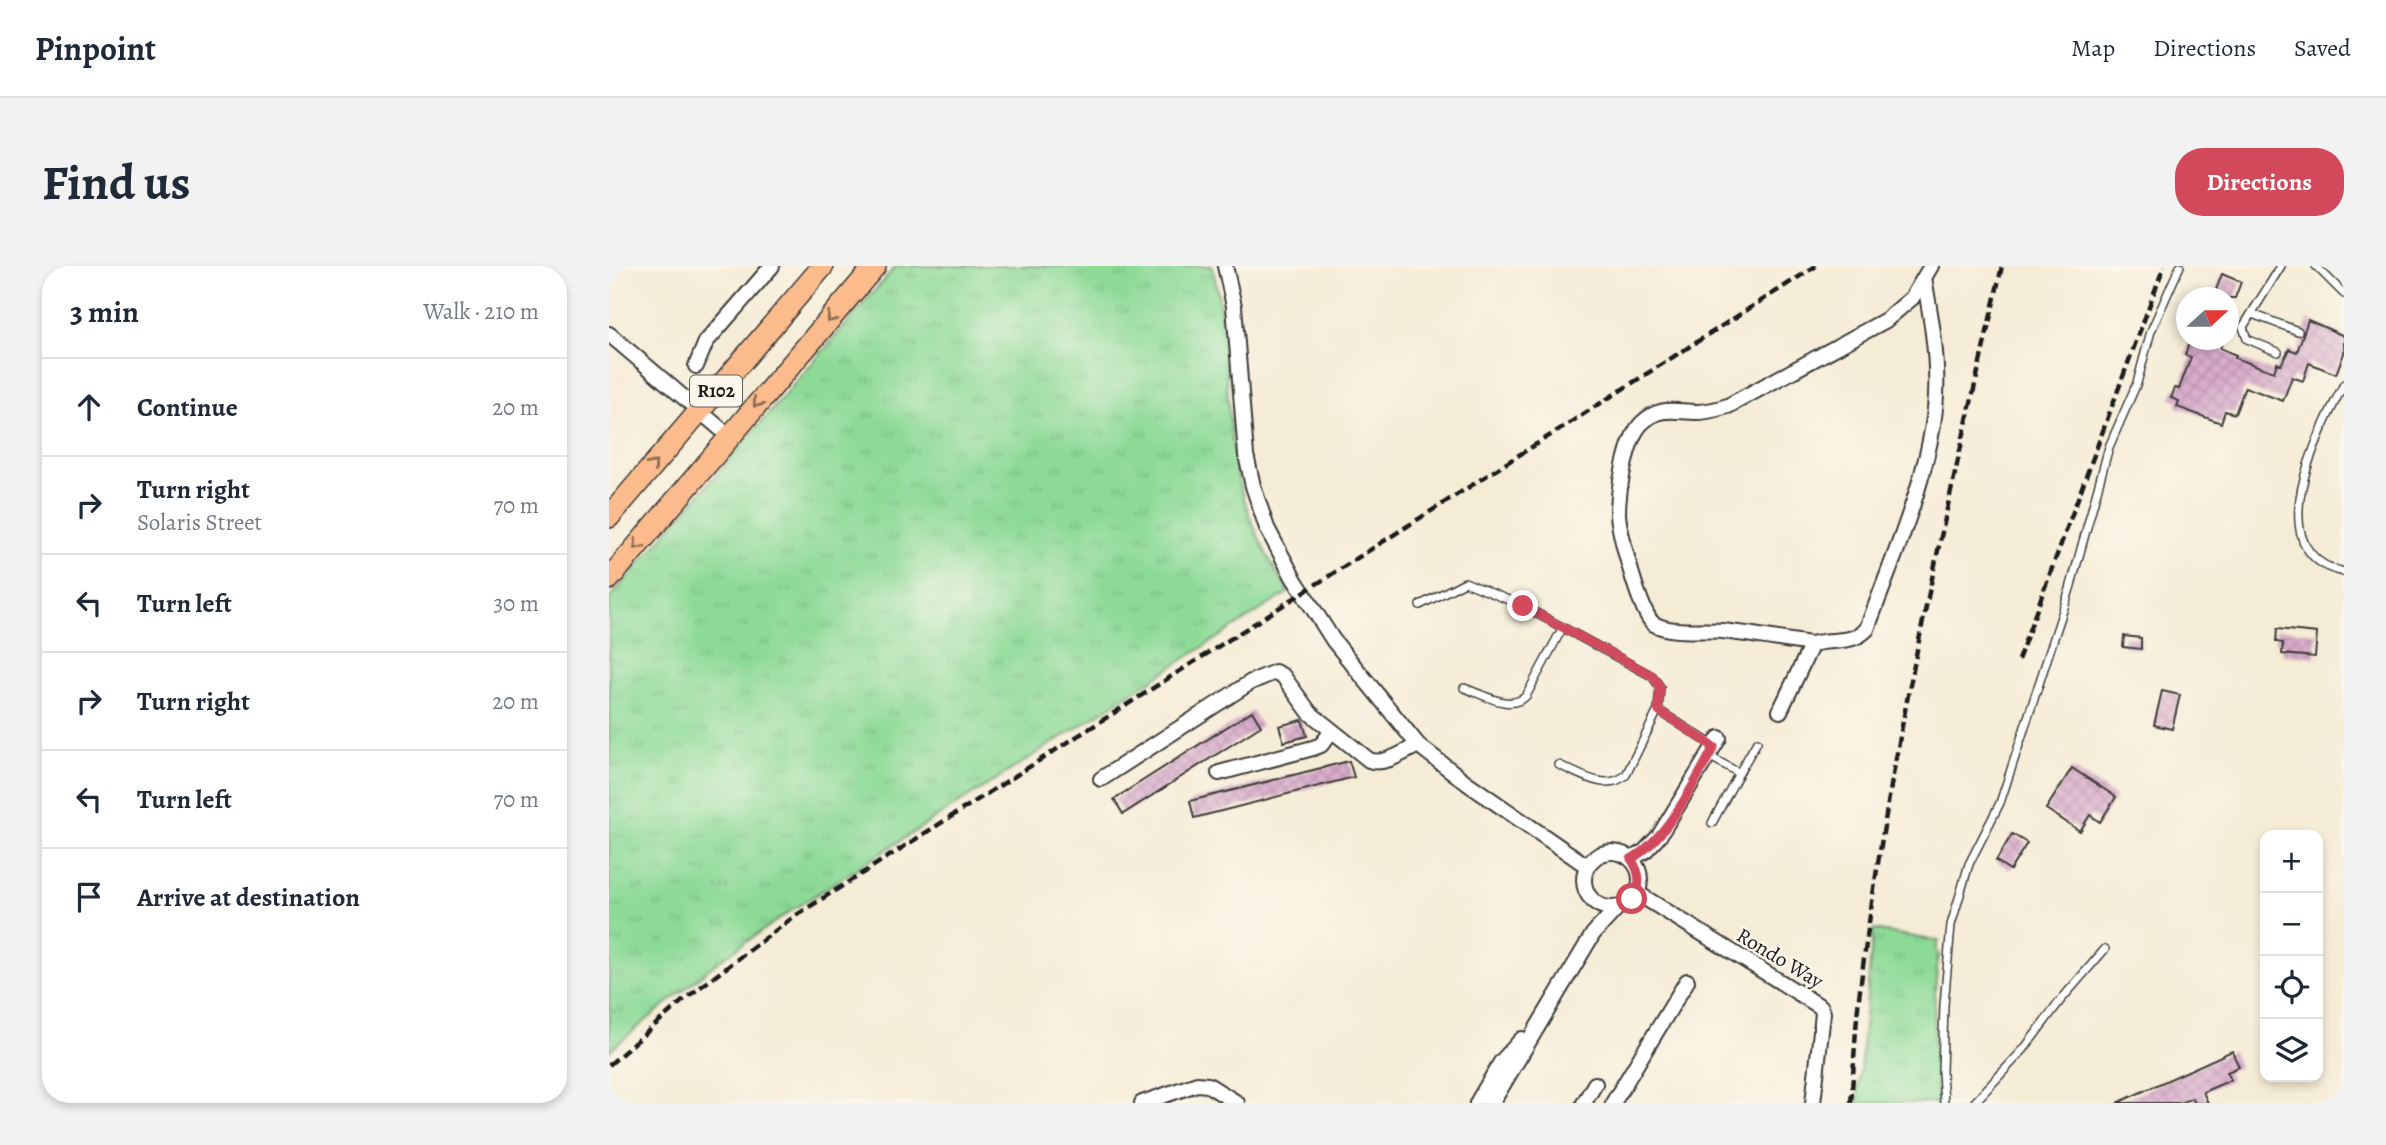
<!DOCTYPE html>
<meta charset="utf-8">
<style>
body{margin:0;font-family:Alegreya,serif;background:#f2f2f3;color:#1f2937}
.controls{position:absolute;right:21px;bottom:21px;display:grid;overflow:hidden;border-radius:14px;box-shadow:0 4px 10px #0003}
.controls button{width:63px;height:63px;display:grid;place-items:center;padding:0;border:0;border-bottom:2px solid #e0e1e3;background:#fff;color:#1f2937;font:35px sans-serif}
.compass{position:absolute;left:1567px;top:21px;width:63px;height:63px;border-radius:50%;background:#fff;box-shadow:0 4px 10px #0003;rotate:69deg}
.stop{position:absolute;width:21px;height:21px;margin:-16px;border:5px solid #d1495b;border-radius:50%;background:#fff}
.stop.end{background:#d1495b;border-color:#fff;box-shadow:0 2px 7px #0008}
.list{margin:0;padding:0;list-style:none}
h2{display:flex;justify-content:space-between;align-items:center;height:91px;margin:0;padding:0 28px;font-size:30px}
h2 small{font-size:23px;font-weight:400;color:#747a83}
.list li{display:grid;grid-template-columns:46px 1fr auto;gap:21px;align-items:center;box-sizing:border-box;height:98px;padding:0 28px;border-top:2px solid #e0e1e3}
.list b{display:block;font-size:26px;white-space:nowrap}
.list p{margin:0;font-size:23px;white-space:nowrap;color:#747a83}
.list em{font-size:23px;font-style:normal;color:#747a83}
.icon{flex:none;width:38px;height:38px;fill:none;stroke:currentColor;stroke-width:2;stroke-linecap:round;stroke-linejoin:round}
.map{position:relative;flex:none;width:1735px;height:837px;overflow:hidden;border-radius:28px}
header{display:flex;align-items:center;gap:42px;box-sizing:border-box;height:98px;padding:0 35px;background:#fff;border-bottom:2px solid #e0e1e3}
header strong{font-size:33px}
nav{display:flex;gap:38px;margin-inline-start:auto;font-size:24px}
.intro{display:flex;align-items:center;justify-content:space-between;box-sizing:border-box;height:168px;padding:0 42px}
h1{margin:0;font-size:49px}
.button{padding:18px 32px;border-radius:28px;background:#d1495b;color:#fff;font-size:24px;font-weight:700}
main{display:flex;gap:42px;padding:0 42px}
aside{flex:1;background:#fff;border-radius:28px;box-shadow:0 4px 10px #0003}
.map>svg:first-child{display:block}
.grass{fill:url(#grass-tufts);stroke:#547b5a;stroke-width:2}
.building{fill:url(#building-cross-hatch)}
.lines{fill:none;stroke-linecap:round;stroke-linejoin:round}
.service-casing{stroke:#3d3b38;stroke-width:10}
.minor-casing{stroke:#3d3b38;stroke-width:18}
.primary-casing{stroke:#3d3b38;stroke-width:24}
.service{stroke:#fff;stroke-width:7}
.minor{stroke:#fff;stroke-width:14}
.primary{stroke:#fbbb8c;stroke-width:21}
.rail{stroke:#1c1c1c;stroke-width:4.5;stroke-dasharray:10 5;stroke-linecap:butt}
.oneway{stroke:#8c6c54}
.route{stroke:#d1495b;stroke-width:9}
.labels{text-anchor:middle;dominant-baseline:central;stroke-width:5;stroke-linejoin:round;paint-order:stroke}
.shield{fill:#fbf7ec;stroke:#5f5e5a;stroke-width:2}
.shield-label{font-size:19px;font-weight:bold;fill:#1c1c1c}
.street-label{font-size:21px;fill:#1c1c1c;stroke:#fbf7ec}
</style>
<header>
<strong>Pinpoint</strong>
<nav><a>Map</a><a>Directions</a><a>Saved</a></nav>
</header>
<div class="intro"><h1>Find us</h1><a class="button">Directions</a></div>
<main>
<aside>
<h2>3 min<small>Walk · 210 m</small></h2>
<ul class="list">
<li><svg class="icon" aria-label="ahead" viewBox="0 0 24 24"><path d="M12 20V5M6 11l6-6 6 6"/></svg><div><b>Continue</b></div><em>20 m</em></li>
<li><svg class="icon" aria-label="right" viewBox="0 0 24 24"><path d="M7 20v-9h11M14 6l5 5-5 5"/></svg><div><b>Turn right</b><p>Solaris Street</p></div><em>70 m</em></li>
<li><svg class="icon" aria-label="left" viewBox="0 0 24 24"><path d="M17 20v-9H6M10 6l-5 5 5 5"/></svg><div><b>Turn left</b></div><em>30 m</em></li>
<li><svg class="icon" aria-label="right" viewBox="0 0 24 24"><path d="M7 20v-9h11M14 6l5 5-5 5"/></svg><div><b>Turn right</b></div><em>20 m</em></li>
<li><svg class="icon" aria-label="left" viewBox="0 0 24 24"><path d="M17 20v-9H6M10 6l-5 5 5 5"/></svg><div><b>Turn left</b></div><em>70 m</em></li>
<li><svg class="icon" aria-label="arrive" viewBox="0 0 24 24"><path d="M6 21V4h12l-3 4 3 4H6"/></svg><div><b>Arrive at destination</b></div></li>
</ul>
</aside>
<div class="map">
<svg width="1735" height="837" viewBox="0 0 1735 837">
<defs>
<pattern id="grass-tufts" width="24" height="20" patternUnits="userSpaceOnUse" patternTransform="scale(1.75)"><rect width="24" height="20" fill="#8dda97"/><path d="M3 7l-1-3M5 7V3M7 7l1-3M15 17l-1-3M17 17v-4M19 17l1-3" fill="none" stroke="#79ba82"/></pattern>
<pattern id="building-cross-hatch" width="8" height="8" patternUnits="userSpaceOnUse" patternTransform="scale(1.75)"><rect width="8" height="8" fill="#d8abca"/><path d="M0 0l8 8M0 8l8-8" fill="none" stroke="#b993ad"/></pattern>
</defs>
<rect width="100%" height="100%" fill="#fbf7ec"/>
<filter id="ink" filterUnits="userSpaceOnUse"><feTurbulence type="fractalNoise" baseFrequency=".0143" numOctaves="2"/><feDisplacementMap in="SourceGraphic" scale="14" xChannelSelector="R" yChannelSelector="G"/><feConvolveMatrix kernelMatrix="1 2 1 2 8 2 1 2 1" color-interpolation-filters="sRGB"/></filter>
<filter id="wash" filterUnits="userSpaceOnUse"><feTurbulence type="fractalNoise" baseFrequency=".00686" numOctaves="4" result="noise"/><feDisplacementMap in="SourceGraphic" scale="28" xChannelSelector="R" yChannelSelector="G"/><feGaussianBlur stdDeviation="1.57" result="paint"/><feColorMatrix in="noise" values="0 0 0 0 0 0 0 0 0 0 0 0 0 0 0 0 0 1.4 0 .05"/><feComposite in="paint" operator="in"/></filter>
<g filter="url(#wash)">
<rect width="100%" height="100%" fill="#f5ecd6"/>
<!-- grass -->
<g class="grass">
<path d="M287,0h316c17,65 12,132 23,198 9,47 28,89 54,128l-497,318 -76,53 -107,88v-452z"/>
<path d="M1264,664l66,11 -3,8 3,5c-8,49 -4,99 -2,149h-80z"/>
</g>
<g id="blocks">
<!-- building -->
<g class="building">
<polygon points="1613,8 1632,16 1626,32 1604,32"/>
<polygon points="1699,54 1735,70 1735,87 1727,108 1700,97 1694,115 1683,111 1674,135 1636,121 1626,148 1616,145 1612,157 1568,141 1570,135 1562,132 1566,122 1570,123 1582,91 1576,89 1581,74 1614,74 1611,82 1627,89 1626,92 1665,106 1668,97 1672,99 1680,83 1688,86"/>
<polygon points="1668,363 1708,367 1706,391 1673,388 1674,377 1667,376"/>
<polygon points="1515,370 1532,372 1532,383 1514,381"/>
<polygon points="1553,425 1571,429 1563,463 1545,459"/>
<polygon points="643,445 652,460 514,548 505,533"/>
<polygon points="693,454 698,470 675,476 670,460"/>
<polygon points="740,495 745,511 585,552 581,535"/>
<polygon points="1463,502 1507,531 1491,556 1481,549 1471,565 1437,543"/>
<polygon points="1403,568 1418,577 1401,604 1387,595"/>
<polygon points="1623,785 1630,801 1618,806 1622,814 1594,826 1599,837 1586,837 1583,832 1571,837 1508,837"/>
</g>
</g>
</g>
<g filter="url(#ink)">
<use href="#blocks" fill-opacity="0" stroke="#3d3b38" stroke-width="2"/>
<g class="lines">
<!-- service casing -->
<g class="service-casing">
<g id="service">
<polyline points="1707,0 1735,28"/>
<polyline points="1643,48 1689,65"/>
<polyline points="1669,86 1638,73 1634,61 1672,0"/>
<path d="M1735,118c-25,48 -88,169 0,188"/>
<polyline points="811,339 856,316 914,340 1043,410 1051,421 1049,444 1105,480"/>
<path d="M855,422c19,6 46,24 62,8l37,-69"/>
<polyline points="1100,490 1130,507 1103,557"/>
<path d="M950,499c21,9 47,27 67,10l32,-65"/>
<polyline points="1130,507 1148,476"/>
<polyline points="1335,837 1333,806 1335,739 1342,659 1360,598 1391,537 1461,323 1500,181 1528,117 1542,65 1571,0"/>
<polyline points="1365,837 1415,783 1451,735 1496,683"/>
</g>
</g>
<!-- minor casing -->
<g class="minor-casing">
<g id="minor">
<polyline points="616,0 625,40 637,189 644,220 658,262 684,311 724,374 809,479 858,517 978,600"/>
<polyline points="0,68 120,170"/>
<polyline points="87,100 97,76 163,0"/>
<path d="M1203,378c-30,-4 -60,-10 -90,-13 -20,-2 -51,3 -68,-7 -13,-7 -35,-92 -36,-110 0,-22 8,-76 24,-91 18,-18 33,-11 55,-11 11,0 21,-3 31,-6l158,-86 26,-22 19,-32"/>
<path d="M1171,445l32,-67c19,-6 40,1 55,-15 25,-69 66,-161 69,-234 2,-39 -5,-78 -12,-117"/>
<polyline points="610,507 704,482 712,479 723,465"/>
<path d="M492,513l150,-97 24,-10 8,4 27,37 59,47c16,6 35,-8 49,-15"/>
<circle cx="1003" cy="614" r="28"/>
<polyline points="1022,593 1036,585 1050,570 1110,472"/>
<polyline points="1028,627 1212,741 1214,747 1204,837"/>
<polyline points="533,837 588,818 599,819 628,837"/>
<polyline points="868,837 892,796 913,773"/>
<polyline points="883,837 984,668 1008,642"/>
<polyline points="975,837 986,818"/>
<polyline points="1004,837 1078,715"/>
</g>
</g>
<!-- primary casing -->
<g class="primary-casing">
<g id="primary">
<polyline points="0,251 214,0"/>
<polyline points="0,313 266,0"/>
</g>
</g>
<!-- service -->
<use href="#service" class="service"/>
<!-- minor -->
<use href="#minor" class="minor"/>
<!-- primary -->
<use href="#primary" class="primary"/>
<!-- rail -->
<g class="rail">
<polyline points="1409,394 1555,0"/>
<polyline points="0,799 77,732 186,650 1207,0"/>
<path d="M1242,837c3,-35 4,-71 8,-105 30,-248 88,-489 143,-732"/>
</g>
</g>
<!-- one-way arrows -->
<defs><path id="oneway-chevron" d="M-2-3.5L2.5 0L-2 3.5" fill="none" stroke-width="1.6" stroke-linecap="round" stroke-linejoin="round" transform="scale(1.75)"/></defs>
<g class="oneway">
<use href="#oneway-chevron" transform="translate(222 52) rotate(131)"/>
<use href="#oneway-chevron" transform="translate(148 137) rotate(131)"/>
<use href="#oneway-chevron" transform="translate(44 199) rotate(-49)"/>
<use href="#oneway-chevron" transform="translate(29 279) rotate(130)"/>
</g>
</g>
<g class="lines" filter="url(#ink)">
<!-- route -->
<path class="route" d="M914,340l130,70 7,11 -2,23 56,37c-19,35 -48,93 -83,112 10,14 11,27 1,40"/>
</g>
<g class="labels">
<!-- shield labels -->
<rect class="shield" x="81" y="109.5" width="52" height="31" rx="5"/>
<g class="shield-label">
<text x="107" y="125">R102</text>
</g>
<!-- street labels -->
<g class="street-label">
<text transform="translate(1171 692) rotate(31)">Rondo Way</text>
</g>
</g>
</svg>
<div class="controls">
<button>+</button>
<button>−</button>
<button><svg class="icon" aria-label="locate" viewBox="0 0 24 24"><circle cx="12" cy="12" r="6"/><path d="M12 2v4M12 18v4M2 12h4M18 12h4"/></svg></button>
<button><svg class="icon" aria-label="layers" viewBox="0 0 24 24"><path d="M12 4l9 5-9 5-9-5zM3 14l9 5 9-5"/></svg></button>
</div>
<svg class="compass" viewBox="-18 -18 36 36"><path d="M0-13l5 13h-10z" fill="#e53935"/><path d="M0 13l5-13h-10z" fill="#747a83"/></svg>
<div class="stop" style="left:1023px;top:633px"></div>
<div class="stop end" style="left:914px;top:340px"></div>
</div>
</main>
